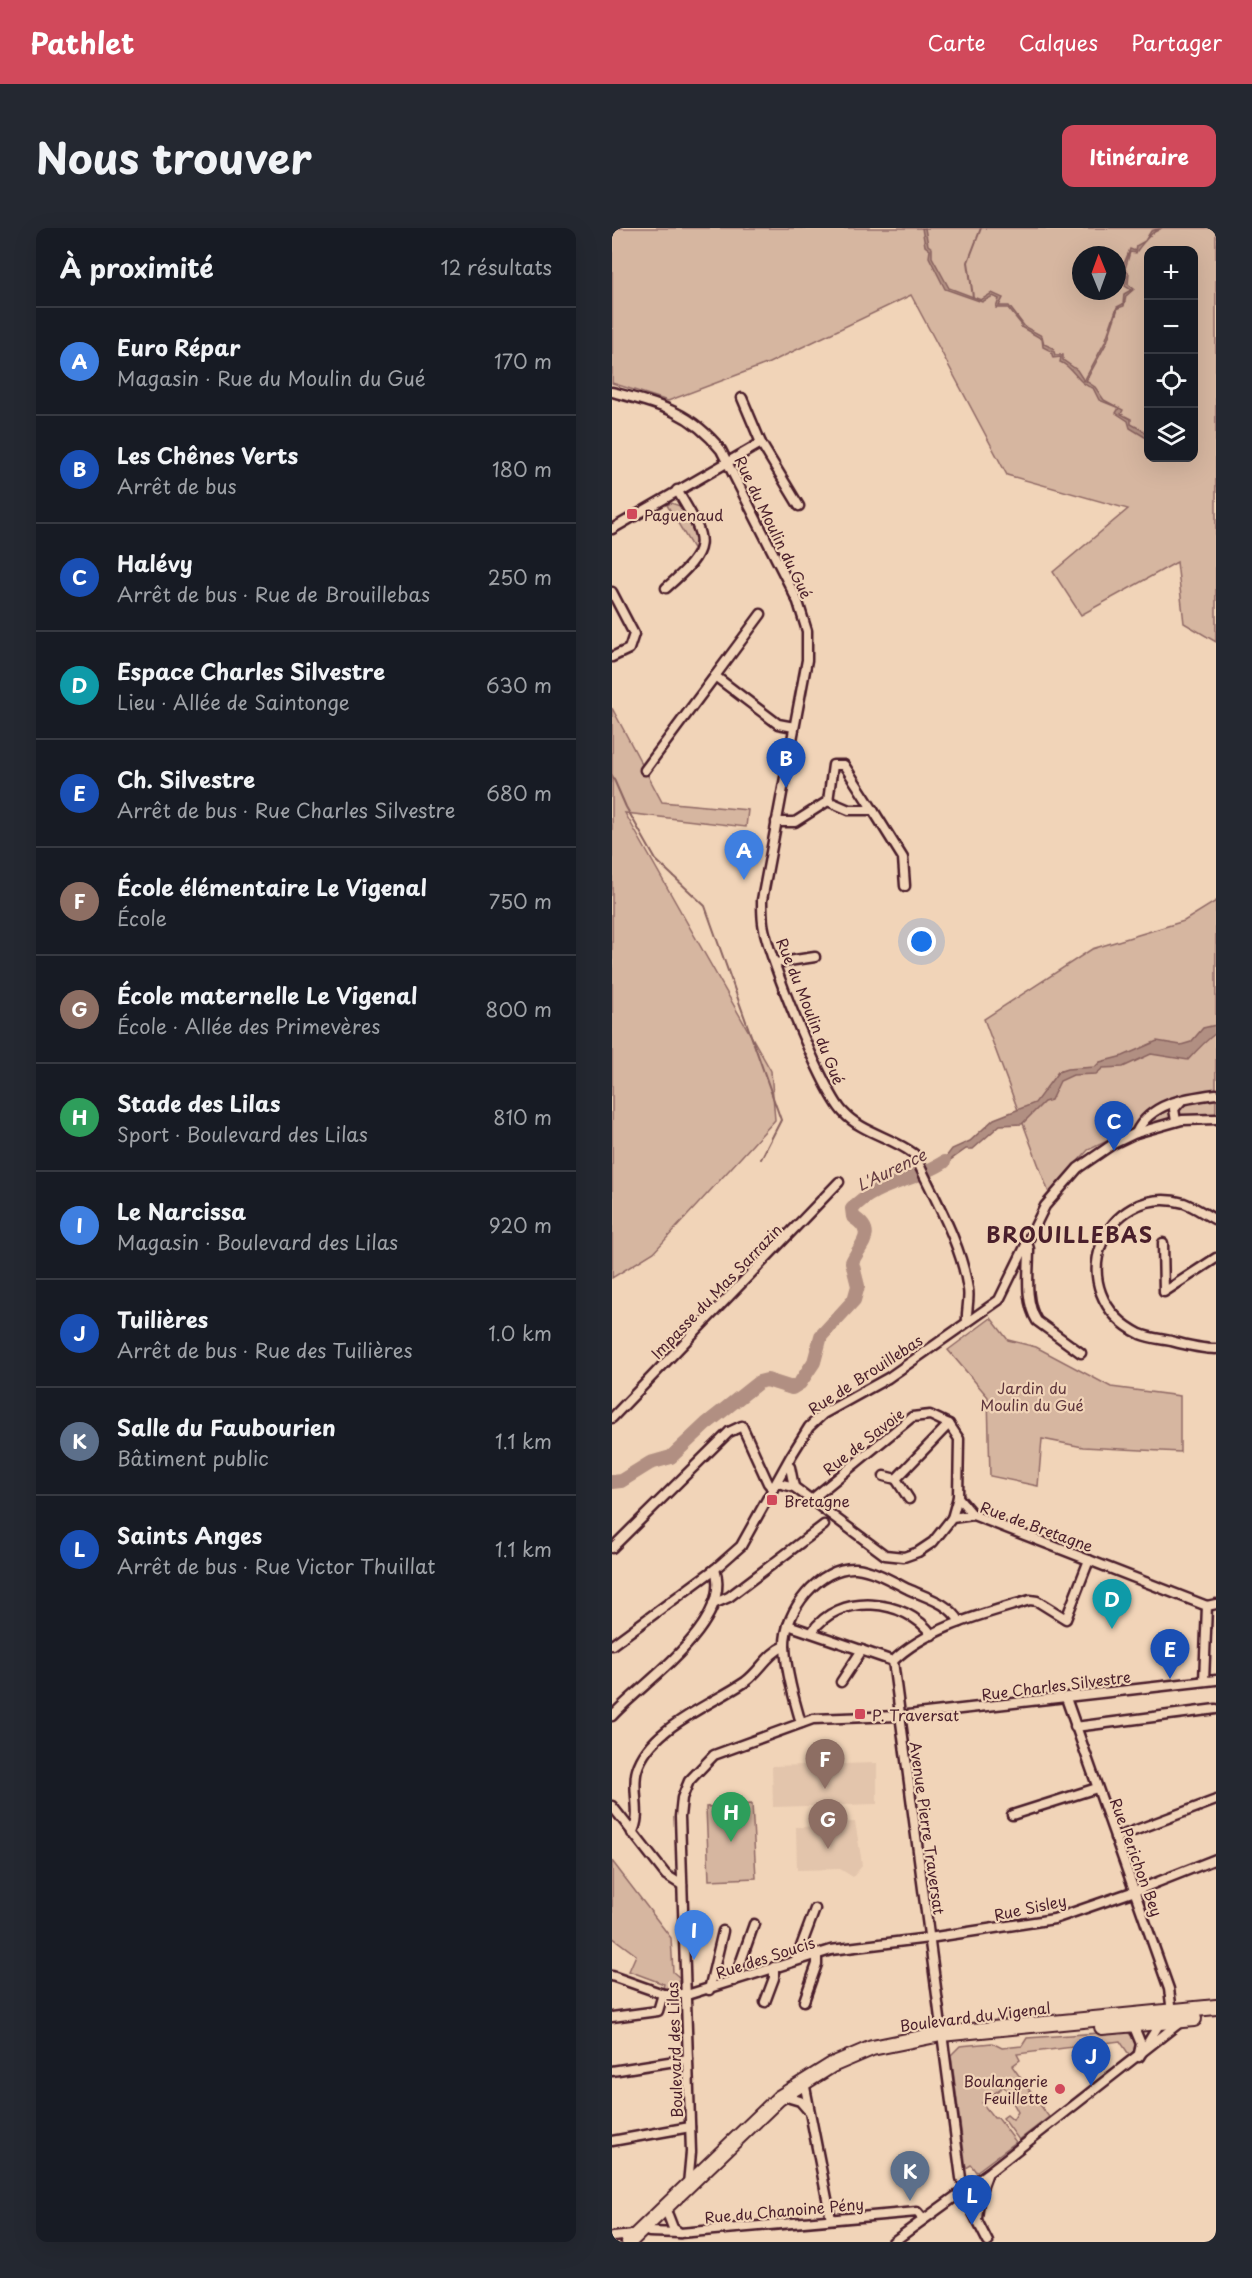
<!DOCTYPE html>
<html lang="fr">
<meta charset="utf-8">
<style>
body{margin:0;font-family:"Playpen Sans",sans-serif;background:#242831;color:#f1f3f6}
.controls{position:absolute;right:18px;top:18px;display:grid;overflow:hidden;border-radius:12px;box-shadow:0 6px 24px #0002}
.controls button{width:54px;height:54px;display:grid;place-items:center;padding:0;border:0;border-bottom:2px solid #363941;background:#171b24;color:#f1f3f6;font:30px sans-serif}
.compass{position:absolute;left:460px;top:18px;width:54px;height:54px;border-radius:50%;background:#171b24;box-shadow:0 6px 24px #0002;rotate:359deg}
.you{position:absolute;left:310px;top:714px;width:21px;height:21px;margin:-15px;border:4px solid #fff;border-radius:50%;background:#1a73e8;box-shadow:0 0 0 9px #1a73e833}
.badge{display:grid;place-items:center;width:39px;height:39px;border-radius:50%;background:#d1495b;color:#fff;font-size:20px;font-weight:700}
.pin{position:absolute;translate:-50% -50px;filter:drop-shadow(0 2px 3px #0008)}
.pin::after{content:'';position:absolute;top:32px;width:21px;height:18px;background:inherit;clip-path:polygon(0 0,100% 0,50% 100%)}
.list{margin:0;padding:0;list-style:none}
h2{display:flex;justify-content:space-between;align-items:center;height:78px;margin:0;padding:0 24px;font-size:26px}
h2 small{font-size:20px;font-weight:400;color:#9ea1a6}
.list li{display:grid;grid-template-columns:39px 1fr auto;gap:18px;align-items:center;box-sizing:border-box;height:108px;padding:0 24px;border-top:2px solid #363941}
.list b{display:block;font-size:22px;white-space:nowrap}
.list p{margin:0;font-size:20px;white-space:nowrap;color:#9ea1a6}
.list em{font-size:20px;font-style:normal;color:#9ea1a6}
.icon{flex:none;width:33px;height:33px;fill:none;stroke:currentColor;stroke-width:2;stroke-linecap:round;stroke-linejoin:round}
.map{position:relative;flex:none;width:604px;height:2014px;overflow:hidden;border-radius:12px}
header{display:flex;align-items:center;gap:36px;box-sizing:border-box;height:84px;padding:0 30px;background:#d1495b;color:#fff}
header strong{font-size:28px}
nav{display:flex;gap:33px;margin-inline-start:auto;font-size:21px}
.intro{display:flex;align-items:center;justify-content:space-between;box-sizing:border-box;height:144px;padding:0 36px}
h1{margin:0;font-size:42px}
.button{padding:15px 27px;border-radius:12px;background:#d1495b;color:#fff;font-size:21px;font-weight:700}
main{display:flex;gap:36px;padding:0 36px}
aside{flex:1;background:#171b24;border-radius:12px;box-shadow:0 6px 24px #0002}
.map>svg:first-child{display:block}
.built{fill:#e3c5ac}
.green{fill:#d6b6a0;stroke:#906a66;stroke-width:1.5;fill-rule:evenodd}
.water{fill:#b18f82;stroke:#88625f;stroke-width:1.5}
.lines{fill:none;stroke-linecap:round;stroke-linejoin:round}
.stream{stroke:#88625f;stroke-width:2}
.river{stroke:#b18f82;stroke-width:14}
.street-casing{stroke:#4a1f2b;stroke-width:13}
.primary-casing{stroke:#4a1f2b;stroke-width:18}
.street{stroke:#f1d4b8;stroke-width:8}
.primary{stroke:#f1d4b8;stroke-width:14}
.poi-dot{fill:#d1495b;stroke:#f1d4b8;stroke-width:2}
.labels{text-anchor:middle;dominant-baseline:central;stroke-width:4.5;stroke-linejoin:round;paint-order:stroke}
.poi-label{font-size:15px;fill:#4a1f2b;stroke:#f1d4b8;text-anchor:start}
.street-label{font-size:15px;fill:#4a1f2b;stroke:#f1d4b8}
.park-label{font-size:15px;fill:#5f363d;stroke:#f1d4b8}
.water-label{font-size:16px;font-style:italic;fill:#643b41;stroke:#f1d4b8}
.district-label{font-size:21px;font-weight:bold;letter-spacing:1.5px;fill:#4a1f2b;stroke:#f1d4b8}
</style>
<header>
<strong>Pathlet</strong>
<nav><a>Carte</a><a>Calques</a><a>Partager</a></nav>
</header>
<div class="intro"><h1>Nous trouver</h1><a class="button">Itinéraire</a></div>
<main>
<aside>
<h2>À proximité<small>12 résultats</small></h2>
<ul class="list">
<li><span class="badge" style="background:#3f7fe0">A</span><div><b>Euro Répar</b><p>Magasin · Rue du Moulin du Gué</p></div><em>170 m</em></li>
<li><span class="badge" style="background:#1a4fb4">B</span><div><b>Les Chênes Verts</b><p>Arrêt de bus</p></div><em>180 m</em></li>
<li><span class="badge" style="background:#1a4fb4">C</span><div><b>Halévy</b><p>Arrêt de bus · Rue de Brouillebas</p></div><em>250 m</em></li>
<li><span class="badge" style="background:#0f9aa8">D</span><div><b>Espace Charles Silvestre</b><p>Lieu · Allée de Saintonge</p></div><em>630 m</em></li>
<li><span class="badge" style="background:#1a4fb4">E</span><div><b>Ch. Silvestre</b><p>Arrêt de bus · Rue Charles Silvestre</p></div><em>680 m</em></li>
<li><span class="badge" style="background:#8d6e63">F</span><div><b>École élémentaire Le Vigenal</b><p>École</p></div><em>750 m</em></li>
<li><span class="badge" style="background:#8d6e63">G</span><div><b>École maternelle Le Vigenal</b><p>École · Allée des Primevères</p></div><em>800 m</em></li>
<li><span class="badge" style="background:#2e9e5b">H</span><div><b>Stade des Lilas</b><p>Sport · Boulevard des Lilas</p></div><em>810 m</em></li>
<li><span class="badge" style="background:#3f7fe0">I</span><div><b>Le Narcissa</b><p>Magasin · Boulevard des Lilas</p></div><em>920 m</em></li>
<li><span class="badge" style="background:#1a4fb4">J</span><div><b>Tuilières</b><p>Arrêt de bus · Rue des Tuilières</p></div><em>1.0 km</em></li>
<li><span class="badge" style="background:#5c6f8a">K</span><div><b>Salle du Faubourien</b><p>Bâtiment public</p></div><em>1.1 km</em></li>
<li><span class="badge" style="background:#1a4fb4">L</span><div><b>Saints Anges</b><p>Arrêt de bus · Rue Victor Thuillat</p></div><em>1.1 km</em></li>
</ul>
</aside>
<div class="map">
<svg width="604" height="2014" viewBox="0 0 604 2014">
<rect width="100%" height="100%" fill="#f1d4b8"/>
<filter id="ink" filterUnits="userSpaceOnUse"><feTurbulence type="fractalNoise" baseFrequency=".0167" numOctaves="2"/><feDisplacementMap in="SourceGraphic" scale="12" xChannelSelector="R" yChannelSelector="G"/><feConvolveMatrix kernelMatrix="1 2 1 2 8 2 1 2 1" color-interpolation-filters="sRGB"/></filter>
<g filter="url(#ink)">
<!-- built -->
<g class="built">
<polygon points="265,1535 265,1576 161,1579 160,1538"/>
<polygon points="232,1594 243,1594 249,1629 250,1638 241,1649 228,1641 185,1642 184,1599 232,1598"/>
</g>
<!-- green -->
<g class="green">
<path d="M0,0h604v414l-32,-19 -7,-61 -96,53 -28,-43 75,-63 -121,-34 -96,-180 -142,68 -101,38 -56,-18zM536,22h46v208h-46zM469,27h36v36h-36z"/>
<polygon points="59,275 68,278 85,306 82,322 55,277"/>
<polygon points="0,480 50,574 136,582 134,599 13,585 159,843 163,892 42,1024 0,1050"/>
<polygon points="604,673 604,886 528,897 476,922 437,965 372,791 480,721 572,693"/>
<polygon points="379,1090 396,1112 424,1119 499,1159 568,1168 568,1224 471,1219 430,1211 426,1258 378,1248 376,1169 336,1122"/>
<polygon points="140,1576 144,1650 97,1652 94,1579"/>
<polygon points="0,1633 59,1710 61,1744 68,1750 64,1758 57,1761 51,1760 52,1756 17,1743 24,1727 0,1709"/>
<polygon points="515,1803 524,1813 521,1826 518,1828 508,1813 405,1826 408,1832 400,1838 437,1889 407,1912 391,1890 395,1887 401,1892 406,1884 392,1858 370,1875 382,1890 386,1890 404,1914 364,1944 359,1937 354,1940 339,1827 348,1818 380,1815 390,1820 410,1818 415,1810"/>
</g>
<!-- water -->
<g class="water">
<path d="M310,0h3l3,17 4,3v9l17,31 32,12 11,-7 11,5 -4,8h10l16,21 17,9 2,8 9,4 2,7h8v5l14,10 7,11 21,-39 12,-35 6,-3 1,-10 7,-4 -6,-4 2,-10 -5,-7 8,-20 5,2 1,-5 9,-5 6,-10 11,-3c-3,2 -7,3 -9,5 -4,2 -16,17 -17,20l-6,-1 -5,17 4,5 -1,10 6,5 -8,7 -2,10 -6,2 -11,34 -21,39 9,6 9,13 19,10 -2,4 10,5v5l13,7 4,8 -18,-11 -2,-7 -12,-8 3,-5 -20,-8 -6,-12c-15,-3 -20,-22 -33,-26l1,-5 -8,1 -2,-7 -8,-4 -1,-8 -21,-12v-3l-13,-16h-12l3,-9 -6,-3 -11,6 -37,-13 -16,-32 1,-7 -5,-4z"/>
<path d="M604,797v8c-12,9 -19,17 -28,27l-37,-6 -28,13 -20,1 -7,6 -23,1 -13,6 -9,19 -7,2 -22,22 -22,1 -27,24h-7l-37,26 -2,-5 19,-13 6,-8 18,-8 24,-22 41,-16 23,-31 9,-3 28,-2 5,-5 23,-6 34,-15 24,4 10,-3 12,-14z"/>
<path d="M304,945l1,3 -38,15 -27,18 1,8c25,16 7,27 -1,45l6,24 -4,14 -33,36 -7,26 -14,21 -8,5 -25,-8 -8,2 -53,41 -35,34 -21,6 -29,18 -9,1 34,-20 23,-7 8,-5 27,-30 46,-38 13,-5 32,6 17,-23 5,-25 35,-35c5,-15 -1,-24 -2,-38l14,-25 -5,-12 -11,-9 -1,-8 30,-20z"/>
</g>
<g class="lines">
<!-- stream -->
<g class="stream">
<polyline points="361,69 356,34 369,0"/>
<polyline points="0,547 14,579 44,632 93,678 169,892 149,931"/>
</g>
<!-- river -->
<path class="river" d="M0,1254l9,-1 29,-18 21,-6 35,-33 53,-42 8,-2 25,8 8,-5 14,-21 7,-26 33,-36 4,-14 -6,-24c8,-18 26,-29 1,-45l-1,-8c22,-26 64,-28 92,-47"/>
<!-- street casing -->
<g class="street-casing">
<g id="street">
<path d="M0,164c46,12 78,19 109,58l77,152 9,29v29l-45,240c0,7 0,15 1,23 4,32 59,166 80,189 19,21 49,25 71,42 19,42 47,88 54,135 2,10 -2,22 -1,32"/>
<polyline points="130,170 149,215"/>
<polyline points="0,301 149,215 187,278"/>
<path d="M54,360c48,-42 41,-47 11,-98"/>
<polyline points="0,364 22,406 17,421 0,429"/>
<polyline points="149,386 103,448 166,496 182,499"/>
<polyline points="33,542 103,448"/>
<polyline points="216,573 221,537 232,537 261,582"/>
<polyline points="164,594 183,594 216,573 237,582 261,582 291,630 293,658"/>
<polyline points="163,735 203,729"/>
<polyline points="564,893 562,881 569,873"/>
<path d="M524,905c14,-30 49,-35 80,-39"/>
<path d="M604,992c-10,-5 -21,-13 -32,-17 -80,-22 -126,90 -44,131 9,4 21,5 31,7 15,4 30,8 45,8"/>
<path d="M415,1014l2,7c0,22 -5,52 8,72l44,32"/>
<polyline points="551,1015 552,1064 604,1030"/>
<polyline points="0,1190 227,954"/>
<polyline points="272,1248 284,1251"/>
<polyline points="166,1255 182,1259 178,1239 175,1237"/>
<polyline points="182,1259 273,1327 292,1329 306,1324 321,1314 340,1290 361,1287 595,1378 604,1376"/>
<polyline points="346,1269 361,1287"/>
<polyline points="200,1271 300,1189 318,1187 337,1196 347,1211 346,1269 340,1290"/>
<polyline points="297,1271 284,1251 337,1196"/>
<polyline points="0,1320 117,1204 130,1198 156,1255 161,1261"/>
<polyline points="101,1376 117,1369 212,1297"/>
<polyline points="176,1397 281,1433"/>
<path d="M200,1404c26,-40 94,-34 120,3"/>
<polyline points="0,1417 103,1341 129,1318 179,1228 197,1199 211,1186 276,1150 387,1072 433,978 466,940 501,916 524,905 570,892 604,891"/>
<polyline points="592,1453 595,1378"/>
<polyline points="229,1454 250,1422"/>
<polyline points="454,1470 557,1761 560,1784 548,1795 527,1829"/>
<path d="M0,1488c32,-35 121,-92 103,-147"/>
<path d="M189,1495c-7,-24 -15,-52 -16,-77 -1,-35 34,-80 71,-78 18,2 36,13 52,21 20,9 41,14 52,33"/>
<polyline points="463,1499 604,1481"/>
<polyline points="0,1578 54,1647 70,1657"/>
<polyline points="400,1587 485,1560"/>
<path d="M20,1605c11,-18 -1,-43 5,-63 12,-42 74,-65 108,-88 15,-11 23,-29 40,-36"/>
<polyline points="503,1610 604,1572"/>
<polyline points="184,1732 203,1681"/>
<polyline points="0,1748 51,1766 78,1766 219,1722 317,1710 442,1691 523,1663 604,1631"/>
<polyline points="122,1753 142,1696"/>
<polyline points="97,1762 111,1703"/>
<polyline points="192,1773 205,1736 205,1725"/>
<polyline points="153,1774 162,1750 162,1739"/>
<polyline points="0,1789 46,1783 51,1766"/>
<polyline points="517,1798 522,1799 529,1816 527,1825"/>
<polyline points="0,1843 76,1831"/>
<polyline points="193,1859 219,1991"/>
<polyline points="178,1870 188,1873 195,1881"/>
<polyline points="0,1913 78,1899"/>
<polyline points="76,1956 79,1924 68,1589 70,1570 77,1553 102,1527 201,1491 287,1488 604,1452"/>
<path d="M354,1960l-5,-10 -68,-517c35,-34 91,-47 137,-61l7,1 29,18 23,-59"/>
<polyline points="354,1960 354,1971 376,2014"/>
<polyline points="56,1987 61,2000 68,2005"/>
<polyline points="365,1990 368,1966 375,1947"/>
<polyline points="37,2004 68,2005 305,1984 311,1991"/>
<polyline points="0,2009 23,2007"/>
<polyline points="281,2014 377,1944 571,1792"/>
</g>
</g>
<!-- primary casing -->
<g class="primary-casing">
<g id="primary">
<polyline points="490,1799 582,1791"/>
<polyline points="17,2014 167,1870 220,1837 260,1820 329,1806 604,1779"/>
</g>
</g>
<!-- street -->
<use href="#street" class="street"/>
<!-- primary -->
<use href="#primary" class="primary"/>
</g>
</g>
<!-- markers -->
<g class="poi-dot">
<rect x="14" y="280" width="12" height="12" rx="3"/>
<rect x="154" y="1266" width="12" height="12" rx="3"/>
<rect x="242" y="1480" width="12" height="12" rx="3"/>
<circle cx="448" cy="1861" r="6"/>
</g>
<g class="labels">
<!-- poi labels -->
<g class="poi-label">
<text x="32" y="286">Paguenaud</text>
<text x="172" y="1272">Bretagne</text>
<text x="260" y="1486">P. Traversat</text>
<text x="436" y="1852" text-anchor="end">Boulangerie<tspan x="436" dy="17">Feuillette</tspan></text>
</g>
<!-- street labels -->
<g class="street-label">
<text transform="translate(162 299) rotate(64)">Rue du Moulin du Gué</text>
<text transform="translate(199 783) rotate(68)">Rue du Moulin du Gué</text>
<text transform="translate(104 1063) rotate(-46)">Impasse du Mas Sarrazin</text>
<text transform="translate(253 1146) rotate(-33)">Rue de Brouillebas</text>
<text transform="translate(251 1213) rotate(-38)">Rue de Savoie</text>
<text transform="translate(425 1298) rotate(20)">Rue de Bretagne</text>
<text transform="translate(444 1457) rotate(-7)">Rue Charles Silvestre</text>
<text transform="translate(316 1600) rotate(82)">Avenue Pierre Traversat</text>
<text transform="translate(525 1629) rotate(70)">Rue Perichon Bey</text>
<text transform="translate(418 1679) rotate(-12)">Rue Sisley</text>
<text transform="translate(153 1729) rotate(-18)">Rue des Soucis</text>
<text transform="translate(363 1788) rotate(-7)">Boulevard du Vigenal</text>
<text transform="translate(62 1822) rotate(-92)">Boulevard des Lilas</text>
<text transform="translate(172 1982) rotate(-5)">Rue du Chanoine Pény</text>
</g>
<!-- park labels -->
<g class="park-label">
<text x="420" y="1159">Jardin du<tspan x="420" dy="17">Moulin du Gué</tspan></text>
</g>
<!-- water labels -->
<g class="water-label">
<text transform="translate(279 941) rotate(-26)">L'Aurence</text>
</g>
<!-- district labels -->
<g class="district-label">
<text x="458" y="1006">BROUILLEBAS</text>
</g>
</g>
</svg>
<div class="controls">
<button>+</button>
<button>−</button>
<button><svg class="icon" aria-label="locate" viewBox="0 0 24 24"><circle cx="12" cy="12" r="6"/><path d="M12 2v4M12 18v4M2 12h4M18 12h4"/></svg></button>
<button><svg class="icon" aria-label="layers" viewBox="0 0 24 24"><path d="M12 4l9 5-9 5-9-5zM3 14l9 5 9-5"/></svg></button>
</div>
<svg class="compass" viewBox="-18 -18 36 36"><path d="M0-13l5 13h-10z" fill="#e53935"/><path d="M0 13l5-13h-10z" fill="#9ea1a6"/></svg>
<div class="you"></div>
<div class="pin badge" style="left:132px;top:652px;background:#3f7fe0">A</div>
<div class="pin badge" style="left:174px;top:560px;background:#1a4fb4">B</div>
<div class="pin badge" style="left:502px;top:923px;background:#1a4fb4">C</div>
<div class="pin badge" style="left:500px;top:1401px;background:#0f9aa8">D</div>
<div class="pin badge" style="left:558px;top:1451px;background:#1a4fb4">E</div>
<div class="pin badge" style="left:213px;top:1561px;background:#8d6e63">F</div>
<div class="pin badge" style="left:216px;top:1621px;background:#8d6e63">G</div>
<div class="pin badge" style="left:119px;top:1614px;background:#2e9e5b">H</div>
<div class="pin badge" style="left:82px;top:1732px;background:#3f7fe0">I</div>
<div class="pin badge" style="left:479px;top:1858px;background:#1a4fb4">J</div>
<div class="pin badge" style="left:298px;top:1973px;background:#5c6f8a">K</div>
<div class="pin badge" style="left:360px;top:1997px;background:#1a4fb4">L</div>
</div>
</main>
